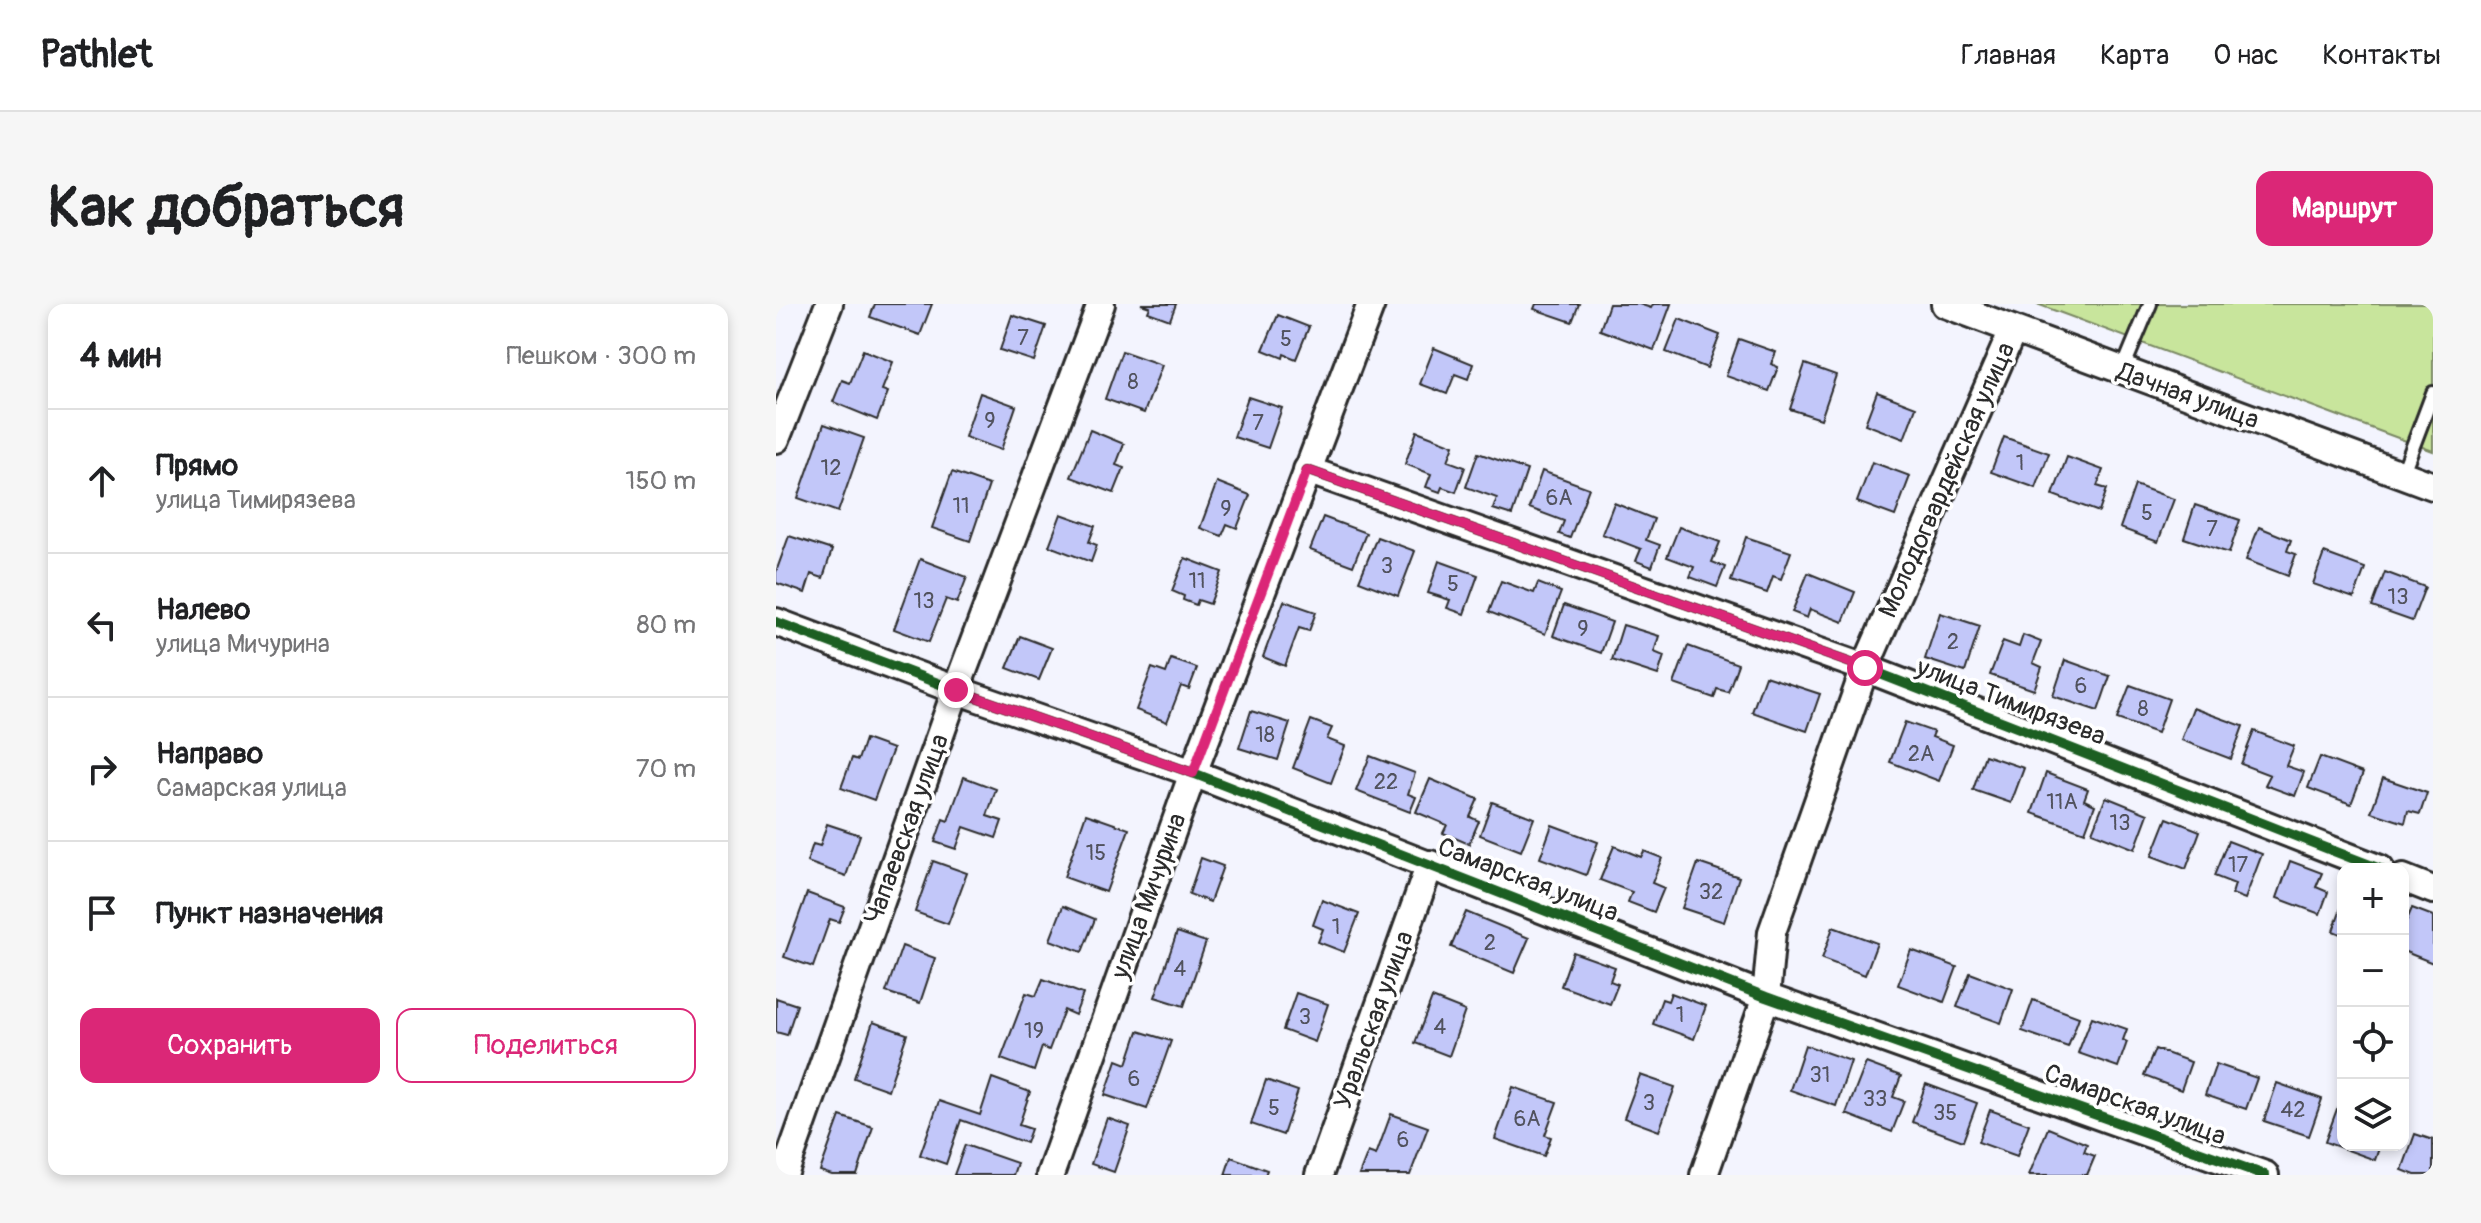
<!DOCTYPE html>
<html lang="ru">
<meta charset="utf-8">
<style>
body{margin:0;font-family:Pangolin,sans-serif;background:#f6f6f6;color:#202124}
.controls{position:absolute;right:24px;bottom:24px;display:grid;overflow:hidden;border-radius:16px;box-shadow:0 4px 12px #0003}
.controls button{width:72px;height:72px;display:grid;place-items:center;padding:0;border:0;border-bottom:2px solid #e0e0e0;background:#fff;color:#202124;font:40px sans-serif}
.stop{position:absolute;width:24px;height:24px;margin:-18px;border:6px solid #db2777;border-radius:50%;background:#fff}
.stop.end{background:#db2777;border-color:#fff;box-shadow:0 2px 8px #0008}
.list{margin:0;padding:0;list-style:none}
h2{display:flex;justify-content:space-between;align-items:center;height:104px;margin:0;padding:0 32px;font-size:34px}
h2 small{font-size:26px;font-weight:400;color:#757577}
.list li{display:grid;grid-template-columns:52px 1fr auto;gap:24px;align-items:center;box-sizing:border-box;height:144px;padding:0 32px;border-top:2px solid #e0e0e0}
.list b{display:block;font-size:30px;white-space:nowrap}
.list p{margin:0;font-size:26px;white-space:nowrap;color:#757577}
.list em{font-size:26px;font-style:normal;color:#757577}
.actions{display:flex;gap:16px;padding:24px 32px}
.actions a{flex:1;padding:18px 0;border:2px solid #db2777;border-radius:16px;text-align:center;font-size:28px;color:#db2777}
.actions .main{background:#db2777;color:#fff}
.icon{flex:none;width:44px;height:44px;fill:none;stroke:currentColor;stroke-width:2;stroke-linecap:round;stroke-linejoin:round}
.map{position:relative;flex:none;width:1657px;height:871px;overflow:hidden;border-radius:16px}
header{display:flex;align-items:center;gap:48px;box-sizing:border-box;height:112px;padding:0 40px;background:#fff;border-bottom:2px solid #e0e0e0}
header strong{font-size:38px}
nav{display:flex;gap:44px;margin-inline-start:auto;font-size:28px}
.intro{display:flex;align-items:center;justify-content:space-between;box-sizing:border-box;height:192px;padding:0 48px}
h1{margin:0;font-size:56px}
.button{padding:20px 36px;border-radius:16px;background:#db2777;color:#fff;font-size:28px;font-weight:700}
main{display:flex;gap:48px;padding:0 48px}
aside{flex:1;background:#fff;border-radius:16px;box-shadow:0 4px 12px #0003}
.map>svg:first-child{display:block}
.green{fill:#c8e59c;stroke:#7a8864;stroke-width:2}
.building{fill:#c2c7f9;stroke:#2b2b2b;stroke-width:2}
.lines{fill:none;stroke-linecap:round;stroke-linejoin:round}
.lane-casing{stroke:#2b2b2b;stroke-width:18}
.street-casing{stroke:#2b2b2b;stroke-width:32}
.lane{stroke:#fff;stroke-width:12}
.street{stroke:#fff;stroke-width:26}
.cycleway-casing{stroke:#fff;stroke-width:15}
.cycleway{stroke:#1b5e20;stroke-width:10}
.route{stroke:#db2777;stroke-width:10}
.labels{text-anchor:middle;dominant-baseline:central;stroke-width:7;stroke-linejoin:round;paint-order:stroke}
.number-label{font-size:22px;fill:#51525e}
.street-label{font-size:26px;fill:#2b2b2b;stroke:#fff}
</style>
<header>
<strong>Pathlet</strong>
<nav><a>Главная</a><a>Карта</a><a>О нас</a><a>Контакты</a></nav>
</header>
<div class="intro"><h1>Как добраться</h1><a class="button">Маршрут</a></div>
<main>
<aside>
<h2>4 мин<small>Пешком · 300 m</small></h2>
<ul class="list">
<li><svg class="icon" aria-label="ahead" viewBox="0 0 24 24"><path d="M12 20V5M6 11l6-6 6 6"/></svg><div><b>Прямо</b><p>улица Тимирязева</p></div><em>150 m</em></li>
<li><svg class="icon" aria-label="left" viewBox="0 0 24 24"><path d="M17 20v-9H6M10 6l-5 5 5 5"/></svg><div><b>Налево</b><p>улица Мичурина</p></div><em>80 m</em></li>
<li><svg class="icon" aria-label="right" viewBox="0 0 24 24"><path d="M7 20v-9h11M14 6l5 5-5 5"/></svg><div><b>Направо</b><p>Самарская улица</p></div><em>70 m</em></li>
<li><svg class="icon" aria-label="arrive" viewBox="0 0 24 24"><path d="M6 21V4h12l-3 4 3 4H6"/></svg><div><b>Пункт назначения</b></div></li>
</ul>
<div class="actions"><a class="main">Сохранить</a><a>Поделиться</a></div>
</aside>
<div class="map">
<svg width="1657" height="871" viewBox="0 0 1657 871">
<rect width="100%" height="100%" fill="#f3f4fe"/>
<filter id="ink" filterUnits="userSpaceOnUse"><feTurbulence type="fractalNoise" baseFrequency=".0125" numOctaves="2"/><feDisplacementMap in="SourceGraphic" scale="16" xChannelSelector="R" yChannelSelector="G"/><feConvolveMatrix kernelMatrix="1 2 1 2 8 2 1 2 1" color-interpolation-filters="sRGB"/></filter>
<g filter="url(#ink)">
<!-- green -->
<polygon class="green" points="1261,0 1657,0 1657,147"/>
<!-- building -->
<g class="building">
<polygon points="99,0 156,0 144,31 94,13"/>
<polygon points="365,0 400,0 394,16 372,8 374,3"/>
<polygon points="760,0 803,0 796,18 758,5"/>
<polygon points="833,0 863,0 875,4 877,0 895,0 878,46 824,26"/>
<polygon points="236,11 270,22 258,57 224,46"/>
<polygon points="502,11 533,23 520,55 508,50 507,54 487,46"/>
<polygon points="903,15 944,31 931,64 890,48"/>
<polygon points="963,35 1000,48 995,60 1002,63 993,87 950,72"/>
<polygon points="658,44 697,60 692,75 679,70 671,90 644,80"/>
<polygon points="87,46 117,58 106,86 112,88 101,116 57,98 66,76 74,79"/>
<polygon points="346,47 386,61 368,109 329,95"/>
<polygon points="1029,60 1060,71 1045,115 1014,105"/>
<polygon points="1101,88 1140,103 1128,135 1089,120"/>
<polygon points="204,89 240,102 225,146 189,133"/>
<polygon points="472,93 506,104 492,144 458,133"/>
<polygon points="48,120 88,134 62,208 22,194"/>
<polygon points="314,126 348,140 340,161 348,164 338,189 295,173"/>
<polygon points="641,127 678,141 672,157 689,163 680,188 666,183 664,188 650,183 655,170 629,160"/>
<polygon points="1228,133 1273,149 1260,184 1215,168"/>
<polygon points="702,149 751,166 736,211 717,205 721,194 690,183"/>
<polygon points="1291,153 1327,166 1321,182 1331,185 1323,208 1277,191"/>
<polygon points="1096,158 1134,172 1119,212 1081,198"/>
<polygon points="766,167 813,184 794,234 783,230 788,217 753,204"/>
<polygon points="176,168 213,181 194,237 156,224"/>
<polygon points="441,178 474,191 461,224 451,220 446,232 424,224"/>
<polygon points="1359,181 1398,195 1382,238 1344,224"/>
<polygon points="838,199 878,215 870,236 884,241 876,263 860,257 865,245 826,230"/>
<polygon points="1419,201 1464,216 1453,249 1408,234"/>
<polygon points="285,210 319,222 313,238 321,241 315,258 273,242"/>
<polygon points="547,213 590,229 577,262 534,246"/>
<polygon points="903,223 944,238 936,258 949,263 941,283 914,273 918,263 891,253"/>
<polygon points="1483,223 1515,236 1511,247 1520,250 1512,272 1470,256"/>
<polygon points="13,232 56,246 47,274 35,270 29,289 0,279 0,268"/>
<polygon points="601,233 639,247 622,292 583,277"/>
<polygon points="970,233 1015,248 1005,275 997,272 991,289 955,277"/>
<polygon points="1548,249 1589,264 1578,294 1537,280"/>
<polygon points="409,254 446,268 434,300 422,296 420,301 407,296 408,292 396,287"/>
<polygon points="144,255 191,273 181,299 170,295 153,338 118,325"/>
<polygon points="663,257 702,271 688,310 671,304 674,296 652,289"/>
<polygon points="1609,268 1649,283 1636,317 1596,303"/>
<polygon points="1032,269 1079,288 1067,318 1034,305 1031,314 1016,308"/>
<polygon points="725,277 758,289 762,279 785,288 769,330 713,308"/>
<polygon points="508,297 540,308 533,327 523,324 509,362 487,353"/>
<polygon points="788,301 836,318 825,349 777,332"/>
<polygon points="1164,309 1204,322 1189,368 1149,355"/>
<polygon points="847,321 883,332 878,348 888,352 882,371 836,356"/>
<polygon points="1247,331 1265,338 1257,359 1266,363 1258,386 1214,371 1227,337 1243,343"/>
<polygon points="244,332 276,344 263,376 231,364"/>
<polygon points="912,342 962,360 952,388 941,385 938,394 898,380"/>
<polygon points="395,355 421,364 413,385 405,382 391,418 360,406 376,364 390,369"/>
<polygon points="1289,356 1334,372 1322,407 1277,392"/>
<polygon points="989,372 1044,390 1031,427 976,408"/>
<polygon points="1354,381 1393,395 1381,429 1341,415"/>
<polygon points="1417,404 1467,422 1455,455 1405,436"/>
<polygon points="475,407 514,419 502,456 463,444"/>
<polygon points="535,416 556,424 551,435 569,442 555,479 517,464"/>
<polygon points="1129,418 1158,428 1156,433 1177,441 1163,477 1114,458"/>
<polygon points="1478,427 1518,442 1510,462 1528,468 1519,492 1489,481 1494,471 1465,460"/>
<polygon points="89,435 117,445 98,496 65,484 76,454 82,456"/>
<polygon points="1209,451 1248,464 1235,499 1197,486"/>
<polygon points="594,452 639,469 632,490 640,493 634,508 580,487"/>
<polygon points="1544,453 1587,469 1575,500 1532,484"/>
<polygon points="1270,469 1312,485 1308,496 1319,501 1309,528 1256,509"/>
<polygon points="188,473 220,485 211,512 226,517 220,534 188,523 180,545 159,538 167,515 172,517"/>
<polygon points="1607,474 1651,489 1644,510 1632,507 1629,519 1595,508"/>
<polygon points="654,475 702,495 694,513 703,517 693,540 667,529 671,521 640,508"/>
<polygon points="1330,493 1372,510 1359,545 1316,528"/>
<polygon points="716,498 758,514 745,547 704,531"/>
<polygon points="310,510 353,525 330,588 288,573"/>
<polygon points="1391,514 1424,527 1410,565 1376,552"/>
<polygon points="51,520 84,531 70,572 31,558 37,540 44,542"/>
<polygon points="776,521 822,538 810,571 764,554"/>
<polygon points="1452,537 1486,550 1469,595 1456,590 1459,580 1438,572"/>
<polygon points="838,542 865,553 868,547 886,554 876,579 888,584 878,608 852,598 856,588 824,576"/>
<polygon points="425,554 447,562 434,598 413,590"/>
<polygon points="157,557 191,569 172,620 139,608"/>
<polygon points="1514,557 1546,569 1540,583 1552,588 1544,610 1501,594"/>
<polygon points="922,559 963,573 948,618 906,604"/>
<polygon points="31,589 69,603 63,618 54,615 37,663 8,653"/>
<polygon points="546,596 583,610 568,648 542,638 547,625 537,621"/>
<polygon points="1567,598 1567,631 1557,627"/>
<polygon points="287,602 319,615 306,648 274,636"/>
<polygon points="1636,604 1657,612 1657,659 1627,647 1627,625"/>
<polygon points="690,608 753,634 738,669 675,643"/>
<polygon points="1057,623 1101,639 1089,671 1046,655"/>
<polygon points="401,628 430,638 408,702 379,693"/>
<polygon points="126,642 159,654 144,699 110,688"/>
<polygon points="1135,646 1181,663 1168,698 1122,681"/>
<polygon points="797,648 839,663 834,677 842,680 834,700 785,682"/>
<polygon points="1194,669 1237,685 1225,719 1181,703"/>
<polygon points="267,675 307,690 299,711 288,706 273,746 266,743 258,767 225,755 250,689 260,692"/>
<polygon points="520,689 552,700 539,738 507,726"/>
<polygon points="895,689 930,702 918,735 877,720 886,695 892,697"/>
<polygon points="0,694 21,701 11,731 0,728"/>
<polygon points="656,694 689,707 673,752 639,739"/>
<polygon points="1257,696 1303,713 1292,743 1246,727"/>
<polygon points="1316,713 1351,725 1347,736 1351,738 1342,763 1302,749"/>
<polygon points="97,718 131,730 112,786 78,774"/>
<polygon points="362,727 395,737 371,805 329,791 341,756 351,760"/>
<polygon points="1029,741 1075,757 1060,802 1014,786"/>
<polygon points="1379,745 1415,758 1405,786 1368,772"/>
<polygon points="1090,759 1125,772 1117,793 1128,797 1116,828 1070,810"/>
<polygon points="1440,760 1481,774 1470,805 1429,791"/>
<polygon points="864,771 899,783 883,827 848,814"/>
<polygon points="216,774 254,788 243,821 255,825 250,839 185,816 170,860 144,851 163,797 204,811"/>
<polygon points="490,776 522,787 507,831 475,820"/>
<polygon points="1501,779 1546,795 1533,832 1488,817"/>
<polygon points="1150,780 1201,799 1187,837 1136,818"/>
<polygon points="737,783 781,798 769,831 775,833 768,852 719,835"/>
<polygon points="1561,805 1567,807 1567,841 1604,841 1599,856 1549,838"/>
<polygon points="1214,806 1253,820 1241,852 1202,838"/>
<polygon points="615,810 652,823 634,871 583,871 592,848 600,851"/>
<polygon points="64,812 97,823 81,871 56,871 44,867"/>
<polygon points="331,814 354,822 338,868 315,860"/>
<polygon points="1272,824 1311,840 1308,848 1319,852 1311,871 1253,871"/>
<polygon points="1639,830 1657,836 1657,871 1639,871 1626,866"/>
<polygon points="189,841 241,859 237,871 178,871"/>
<polygon points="455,853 491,866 489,871 449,871"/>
</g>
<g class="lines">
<!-- lane casing -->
<g class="lane-casing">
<g id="lane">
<polyline points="1346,67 1374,0"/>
<polyline points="1626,171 1657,89"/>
</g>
</g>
<!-- street casing -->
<g class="street-casing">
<g id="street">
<polyline points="1169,0 1657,182"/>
<polyline points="0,135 53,0"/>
<polyline points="531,166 1089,364 1604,565"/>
<polyline points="0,318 180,386 417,469 990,693 1489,871"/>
<polyline points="1627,574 1657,586"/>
<polyline points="8,871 180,386 325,0"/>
<polyline points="274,871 417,469 595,0"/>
<polyline points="543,871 654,560"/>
<polyline points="928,871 990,693 996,628 1089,364 1237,26"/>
</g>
</g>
<!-- lane -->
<use href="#lane" class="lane"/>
<!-- street -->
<use href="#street" class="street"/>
<!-- cycleway casing -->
<g class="cycleway-casing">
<g id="cycleway">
<polyline points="531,166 1089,364 1604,565"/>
<polyline points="0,318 180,386 417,469 990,693 1489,871"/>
</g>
</g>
<!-- cycleway -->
<use href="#cycleway" class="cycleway"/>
</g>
</g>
<g class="lines" filter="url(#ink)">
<!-- route -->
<polyline class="route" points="180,386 417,469 531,166 1089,364"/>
</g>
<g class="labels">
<!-- number labels -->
<g class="number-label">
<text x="247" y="34">7</text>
<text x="510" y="35">5</text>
<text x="357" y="78">8</text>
<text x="214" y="117">9</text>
<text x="482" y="119">7</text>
<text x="1244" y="159">1</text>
<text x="55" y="164">12</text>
<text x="783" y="194">6А</text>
<text x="185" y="202">11</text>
<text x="450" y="205">9</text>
<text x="1371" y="209">5</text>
<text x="1436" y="225">7</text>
<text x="611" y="262">3</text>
<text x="421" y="277">11</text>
<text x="677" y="280">5</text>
<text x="1622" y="293">13</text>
<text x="148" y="297">13</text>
<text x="807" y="325">9</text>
<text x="1177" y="338">2</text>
<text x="1305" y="382">6</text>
<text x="1367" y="405">8</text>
<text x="489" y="431">18</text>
<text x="1145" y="450">2А</text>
<text x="610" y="478">22</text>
<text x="1286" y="498">11А</text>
<text x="1344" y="519">13</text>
<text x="320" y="549">15</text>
<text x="1462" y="561">17</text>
<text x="935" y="588">32</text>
<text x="560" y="623">1</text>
<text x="714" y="639">2</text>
<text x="404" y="665">4</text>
<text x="904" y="711">1</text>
<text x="529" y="713">3</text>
<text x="664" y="723">4</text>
<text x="258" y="727">19</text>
<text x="1044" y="771">31</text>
<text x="358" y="775">6</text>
<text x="1099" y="795">33</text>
<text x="873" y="799">3</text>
<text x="498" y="804">5</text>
<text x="1517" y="806">42</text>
<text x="1169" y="809">35</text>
<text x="751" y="815">6А</text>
<text x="627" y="836">6</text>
</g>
<!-- street labels -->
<g class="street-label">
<text transform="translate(1412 92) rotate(20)">Дачная улица</text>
<text transform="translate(1171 176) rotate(-66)">Молодогвардейская улица</text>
<text transform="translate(1235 398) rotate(21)">улица Тимирязева</text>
<text transform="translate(131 525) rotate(-70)">Чапаевская улица</text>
<text transform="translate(752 576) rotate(21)">Самарская улица</text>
<text transform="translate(373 592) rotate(-70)">улица Мичурина</text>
<text transform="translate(598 716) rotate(-70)">Уральская улица</text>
<text transform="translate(1359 801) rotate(20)">Самарская улица</text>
</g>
</g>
</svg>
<div class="controls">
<button>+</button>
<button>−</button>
<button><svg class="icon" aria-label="locate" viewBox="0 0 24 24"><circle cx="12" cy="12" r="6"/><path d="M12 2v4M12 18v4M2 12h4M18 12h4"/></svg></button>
<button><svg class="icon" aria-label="layers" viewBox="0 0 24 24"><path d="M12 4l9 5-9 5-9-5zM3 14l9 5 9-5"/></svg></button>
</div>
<div class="stop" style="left:1089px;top:364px"></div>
<div class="stop end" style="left:180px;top:386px"></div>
</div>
</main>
